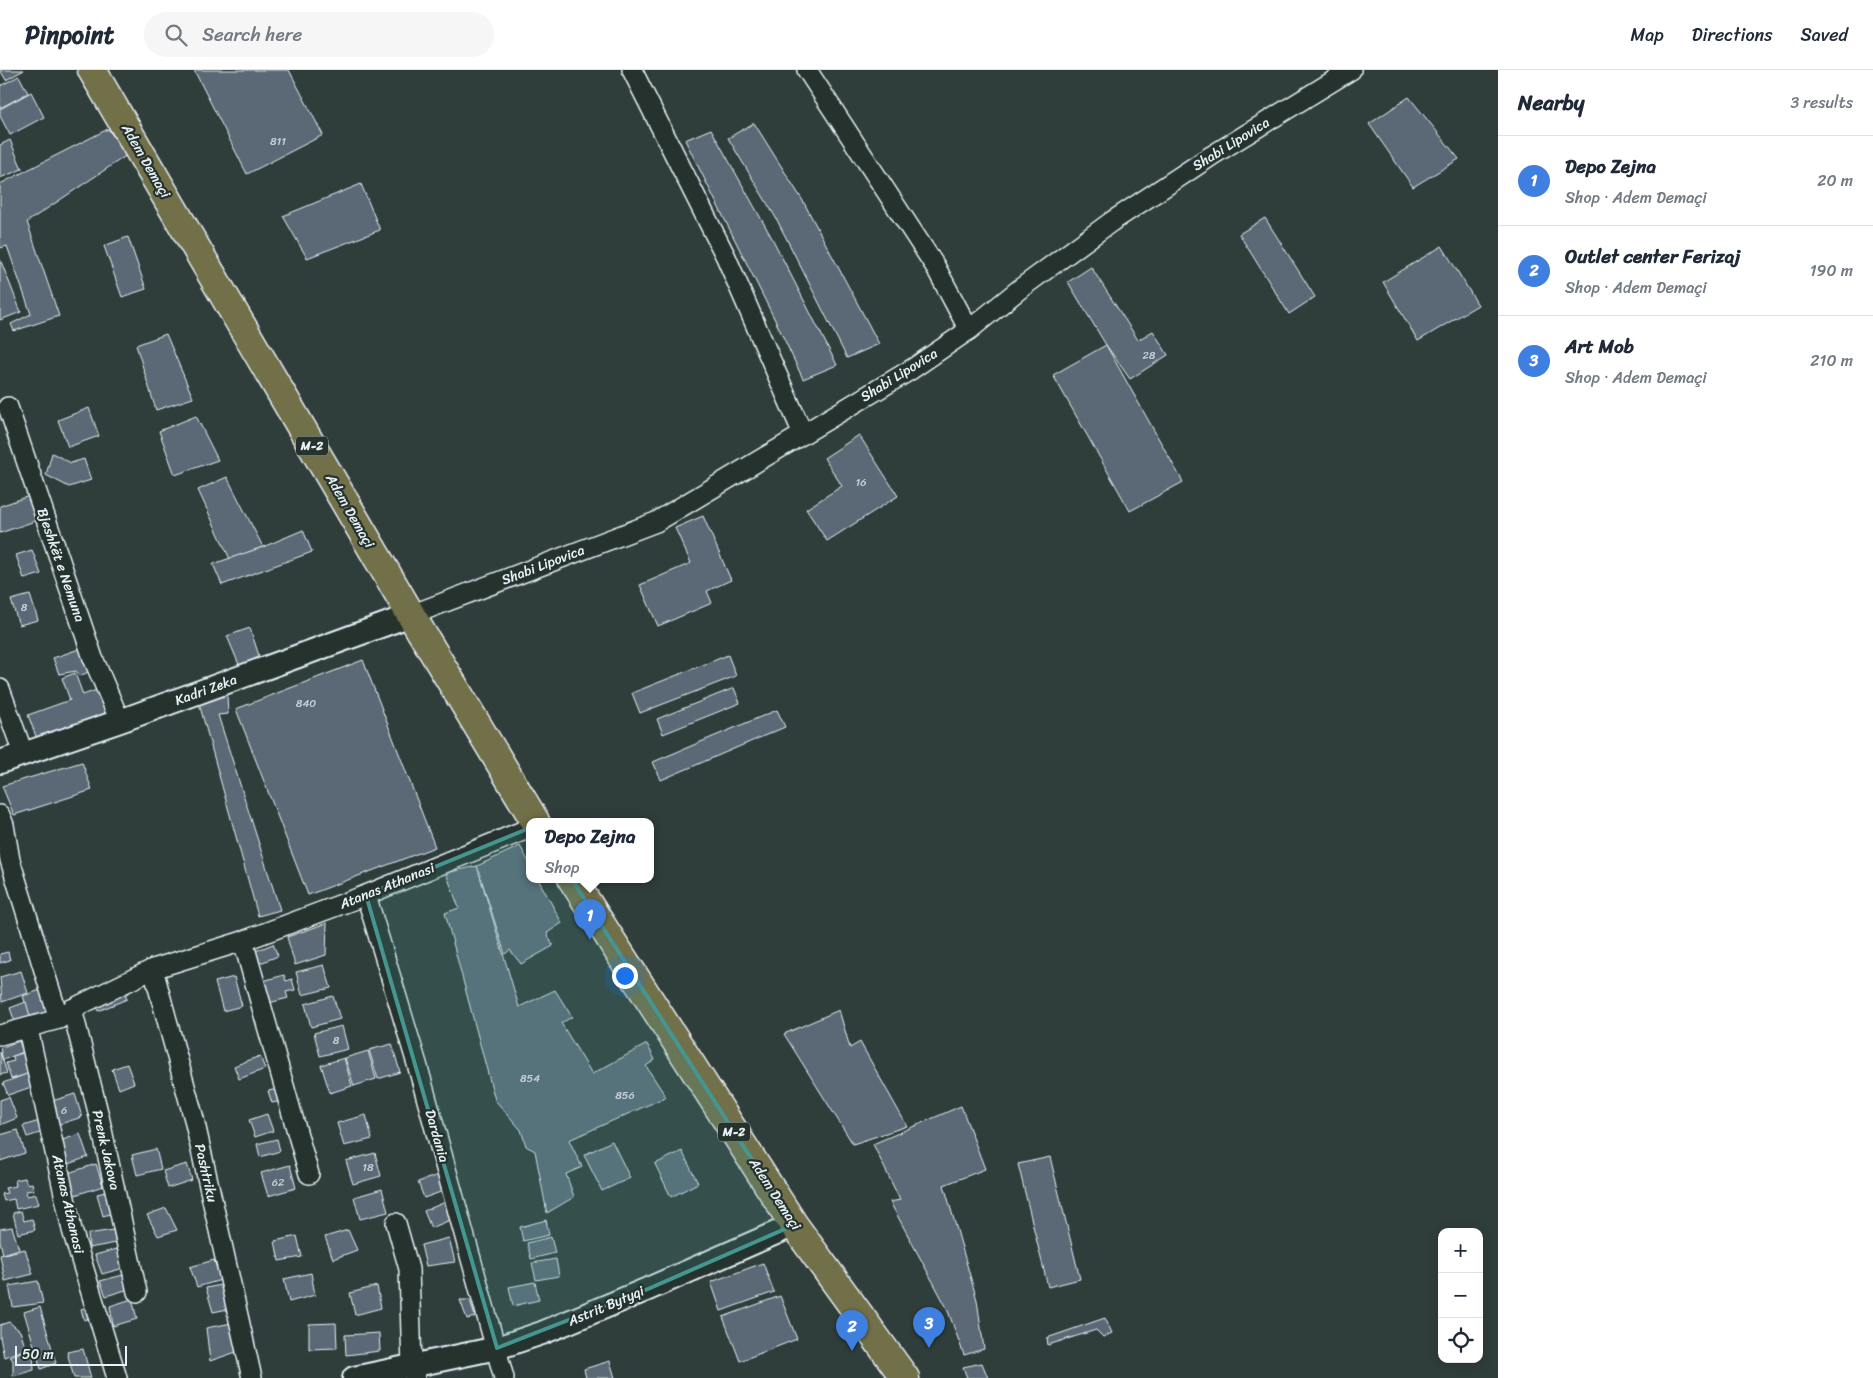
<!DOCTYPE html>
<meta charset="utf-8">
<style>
body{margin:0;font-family:Sriracha,sans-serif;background:#f6f6f7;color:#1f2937}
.controls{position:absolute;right:15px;bottom:15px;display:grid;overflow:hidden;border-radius:10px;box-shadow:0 2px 12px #0003}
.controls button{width:45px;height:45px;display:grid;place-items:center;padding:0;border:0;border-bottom:1px solid #e0e1e3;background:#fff;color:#1f2937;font:25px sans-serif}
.scale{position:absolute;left:15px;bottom:12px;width:112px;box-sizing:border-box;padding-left:5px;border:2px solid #e8f1f8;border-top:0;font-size:14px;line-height:18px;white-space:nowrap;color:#e8f1f8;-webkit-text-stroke:4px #26332d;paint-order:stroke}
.you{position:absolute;left:624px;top:905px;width:18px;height:18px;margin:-12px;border:4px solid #fff;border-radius:50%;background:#1a73e8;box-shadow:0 0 0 8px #1a73e833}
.badge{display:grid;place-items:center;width:32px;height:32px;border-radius:50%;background:#0b8043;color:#fff;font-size:16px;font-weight:700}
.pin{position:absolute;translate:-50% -41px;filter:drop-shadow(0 1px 2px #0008)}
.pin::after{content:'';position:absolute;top:26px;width:18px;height:15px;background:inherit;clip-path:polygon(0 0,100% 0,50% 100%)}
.popup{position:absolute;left:526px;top:748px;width:128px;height:65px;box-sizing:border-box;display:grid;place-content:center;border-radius:10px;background:#fff;filter:drop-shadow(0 1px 4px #0005);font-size:16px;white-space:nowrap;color:#747a83}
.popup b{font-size:19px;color:#1f2937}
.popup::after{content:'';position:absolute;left:50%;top:100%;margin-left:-10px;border:10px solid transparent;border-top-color:#fff}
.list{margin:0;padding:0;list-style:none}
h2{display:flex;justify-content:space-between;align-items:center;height:65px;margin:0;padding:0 20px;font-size:21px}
h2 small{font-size:16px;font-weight:400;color:#747a83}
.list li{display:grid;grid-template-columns:32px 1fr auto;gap:15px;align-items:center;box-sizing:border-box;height:90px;padding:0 20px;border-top:1px solid #e0e1e3}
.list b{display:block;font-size:19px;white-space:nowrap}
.list p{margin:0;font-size:16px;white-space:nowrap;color:#747a83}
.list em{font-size:16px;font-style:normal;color:#747a83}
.icon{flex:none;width:28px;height:28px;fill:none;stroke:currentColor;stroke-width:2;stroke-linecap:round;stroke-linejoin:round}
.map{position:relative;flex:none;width:1498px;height:1308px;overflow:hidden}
header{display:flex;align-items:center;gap:30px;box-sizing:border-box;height:70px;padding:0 25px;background:#fff;border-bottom:1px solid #e0e1e3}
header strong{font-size:24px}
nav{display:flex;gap:28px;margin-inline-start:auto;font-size:18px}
.search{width:350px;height:45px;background:#f6f6f7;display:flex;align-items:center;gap:12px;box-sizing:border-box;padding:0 18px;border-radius:28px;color:#747a83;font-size:19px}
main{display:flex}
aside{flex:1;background:#fff}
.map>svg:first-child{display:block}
.building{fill:#5a6975;stroke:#e8f1f8}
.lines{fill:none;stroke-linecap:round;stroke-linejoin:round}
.minor-casing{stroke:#e8f1f8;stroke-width:22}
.tertiary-casing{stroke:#e8f1f8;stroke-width:26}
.primary-casing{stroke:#e8f1f8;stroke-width:31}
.minor{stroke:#26332d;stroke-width:19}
.tertiary{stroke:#26332d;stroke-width:22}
.primary{stroke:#71704a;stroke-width:28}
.marked{fill:#459590;fill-opacity:0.2;stroke:#459590;stroke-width:4;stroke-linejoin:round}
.labels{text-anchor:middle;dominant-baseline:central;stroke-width:4.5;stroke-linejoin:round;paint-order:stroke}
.number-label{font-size:11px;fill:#c4cfd7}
.shield{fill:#26332d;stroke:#aeb8bb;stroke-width:1}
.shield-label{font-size:12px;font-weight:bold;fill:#e8f1f8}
.street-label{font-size:14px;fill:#e8f1f8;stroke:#26332d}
</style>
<header>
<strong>Pinpoint</strong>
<div class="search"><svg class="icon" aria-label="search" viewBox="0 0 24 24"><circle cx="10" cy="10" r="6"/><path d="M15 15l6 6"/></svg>Search here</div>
<nav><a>Map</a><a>Directions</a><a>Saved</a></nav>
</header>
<main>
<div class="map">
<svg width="1498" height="1308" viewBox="0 0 1498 1308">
<rect width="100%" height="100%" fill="#303e3b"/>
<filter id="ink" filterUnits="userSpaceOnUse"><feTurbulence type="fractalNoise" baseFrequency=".02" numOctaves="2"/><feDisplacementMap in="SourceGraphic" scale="10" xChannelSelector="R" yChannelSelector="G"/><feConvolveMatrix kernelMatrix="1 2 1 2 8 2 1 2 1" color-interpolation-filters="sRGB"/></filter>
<g filter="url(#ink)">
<!-- building -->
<g class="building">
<polygon points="0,0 24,0 6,10"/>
<polygon points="194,0 289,0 323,65 247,104"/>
<polygon points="19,6 28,23 0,38 0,16"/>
<polygon points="31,22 44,47 10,65 0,46 0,39"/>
<polygon points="1409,27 1459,89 1413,117 1369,54"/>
<polygon points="754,53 803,131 879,274 847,288 776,148 728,68"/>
<polygon points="108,59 127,85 27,152 59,246 14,261 11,254 31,244 7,176 0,178 0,114"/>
<polygon points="711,59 773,170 837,295 803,309 777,254 685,70"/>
<polygon points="10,70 22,99 0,108 0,75"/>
<polygon points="361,114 380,160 307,188 283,146"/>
<polygon points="1265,148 1315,227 1289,244 1239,164"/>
<polygon points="128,167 146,219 122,227 104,176"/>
<polygon points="1442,176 1478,235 1418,271 1383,212"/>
<polygon points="0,189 21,242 0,250"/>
<polygon points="1091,197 1138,270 1153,261 1168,285 1130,309 1106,275 1068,212"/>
<polygon points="166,264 193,328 156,340 136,275"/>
<polygon points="1106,275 1183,412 1130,441 1053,305"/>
<polygon points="89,338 99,366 68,377 58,350"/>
<polygon points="196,346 218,390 175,405 159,361"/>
<polygon points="859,365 898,426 827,471 806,439 842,416 824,388"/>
<polygon points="52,383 71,393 84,389 91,410 69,417 46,405"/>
<polygon points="227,407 263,477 230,489 198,420"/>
<polygon points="29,426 38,450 0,463 0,436"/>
<polygon points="703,446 731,510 707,521 712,533 658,556 640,515 691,493 675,458"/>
<polygon points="303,460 312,482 222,515 213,494 263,477"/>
<polygon points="32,480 41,504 24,509 16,485"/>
<polygon points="30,525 38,550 19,555 11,530"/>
<polygon points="250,558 261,592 240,597 227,566"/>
<polygon points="85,577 89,591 85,593 88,602 80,606 76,601 59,604 53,588"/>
<polygon points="728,585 736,606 640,643 632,623"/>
<polygon points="363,590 435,777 308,825 236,639"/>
<polygon points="75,603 83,625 102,618 110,642 37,669 28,645 70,630 62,608"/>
<polygon points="734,618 740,633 663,664 657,649"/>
<polygon points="227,625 228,644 218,645 280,840 258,846 199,633"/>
<polygon points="777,640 785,657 661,710 653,692"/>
<polygon points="82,692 92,720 14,745 2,716"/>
<polygon points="520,776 530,794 530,809 538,809 562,853 547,863 553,876 521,894 510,880 505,884 477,796"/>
<polygon points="477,796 519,937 555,920 572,947 561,953 592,1004 647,974 655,990 646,996 666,1027 569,1070 582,1097 566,1104 574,1127 547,1143 535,1081 526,1076 521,1060 495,1030 445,843 459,838 446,803"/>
<polygon points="327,853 326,885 295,895 287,867"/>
<polygon points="273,874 278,886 258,894 253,882"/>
<polygon points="8,882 10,890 0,893 0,884"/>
<polygon points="324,895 331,918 302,925 296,902"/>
<polygon points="21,901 28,923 2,932 0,907"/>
<polygon points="284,905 286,911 292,909 295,920 286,922 288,928 269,933 263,911"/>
<polygon points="234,907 242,936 223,941 215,912"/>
<polygon points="46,918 54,943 31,950 23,926"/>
<polygon points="124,922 127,929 98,941 95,933"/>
<polygon points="333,926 340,949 311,957 305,934"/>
<polygon points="26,932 31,950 16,955 10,938"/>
<polygon points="839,940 850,978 860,972 907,1056 853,1074 784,964"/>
<polygon points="342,956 348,979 320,986 314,963"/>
<polygon points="19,971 23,982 3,990 0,978"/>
<polygon points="392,974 400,1002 378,1009 369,980"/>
<polygon points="368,981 376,1009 354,1016 345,988"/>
<polygon points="0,982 7,1003 0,1005"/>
<polygon points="23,983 31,1003 11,1009 6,993 14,991 13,986"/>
<polygon points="260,986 265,999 239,1009 234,996"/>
<polygon points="344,988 352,1016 330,1023 321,995"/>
<polygon points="127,994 134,1013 119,1019 112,999"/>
<polygon points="27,1004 31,1017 8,1025 3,1013"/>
<polygon points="278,1019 281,1031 272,1033 268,1021"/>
<polygon points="75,1024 82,1047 57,1055 49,1032"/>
<polygon points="9,1027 17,1048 0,1055 0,1030"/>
<polygon points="961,1036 985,1099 944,1115 977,1230 984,1279 964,1285 947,1238 890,1132 900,1130 873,1074"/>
<polygon points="267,1044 273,1061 255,1067 249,1050"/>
<polygon points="366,1045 372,1069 344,1076 337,1053"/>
<polygon points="43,1050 46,1061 27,1067 23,1056"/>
<polygon points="18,1060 25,1083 0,1091 0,1065"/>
<polygon points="80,1064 88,1087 65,1095 57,1072"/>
<polygon points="277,1069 280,1081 260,1087 257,1074"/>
<polygon points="612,1071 630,1108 602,1121 584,1085"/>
<polygon points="156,1079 161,1099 137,1105 132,1085"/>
<polygon points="682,1081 698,1113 671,1127 655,1094"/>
<polygon points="375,1083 381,1106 353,1114 346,1091"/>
<polygon points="1050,1087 1080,1209 1048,1217 1018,1094"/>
<polygon points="96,1094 103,1116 72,1126 65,1104"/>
<polygon points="187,1094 192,1110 168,1118 163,1101"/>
<polygon points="290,1095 296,1118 268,1126 261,1103"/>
<polygon points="441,1104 446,1120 424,1128 418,1112"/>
<polygon points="25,1108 27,1114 32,1113 34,1120 26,1121 27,1126 36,1124 39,1134 16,1139 14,1129 4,1131 2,1124 7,1123 5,1118 16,1116 15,1110"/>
<polygon points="382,1119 388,1142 360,1149 354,1127"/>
<polygon points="110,1121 116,1142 103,1146 97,1124"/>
<polygon points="448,1131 455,1148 431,1158 424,1141"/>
<polygon points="166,1138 177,1160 158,1166 147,1145"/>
<polygon points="21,1141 24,1151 32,1149 35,1160 18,1164 13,1143"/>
<polygon points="546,1150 549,1165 523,1171 520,1157"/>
<polygon points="12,1157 19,1179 3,1184 0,1171 0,1159"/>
<polygon points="113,1160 116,1173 89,1178 88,1164"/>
<polygon points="348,1160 357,1180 333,1189 325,1167"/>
<polygon points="297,1166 302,1187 279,1191 275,1171"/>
<polygon points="551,1167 555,1183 531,1189 527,1173"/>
<polygon points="449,1168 455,1192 426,1196 421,1175"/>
<polygon points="25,1179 33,1204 5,1211 0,1185"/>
<polygon points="117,1179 124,1198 102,1204 95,1185"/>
<polygon points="556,1189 559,1206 536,1210 532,1193"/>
<polygon points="214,1190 221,1210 197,1217 190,1197"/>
<polygon points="763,1193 774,1222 721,1241 711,1212"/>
<polygon points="311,1203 315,1225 289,1232 284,1209"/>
<polygon points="127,1204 132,1218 106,1226 100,1211"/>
<polygon points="38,1211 43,1233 13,1237 9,1216"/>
<polygon points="535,1212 539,1230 513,1236 509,1217"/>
<polygon points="221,1215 228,1239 213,1242 206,1218"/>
<polygon points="377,1216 381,1238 355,1245 350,1223"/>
<polygon points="780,1226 797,1269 740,1291 723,1247"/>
<polygon points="132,1229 137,1249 113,1256 110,1236"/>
<polygon points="460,1230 470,1230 475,1247 467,1249"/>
<polygon points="92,1235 96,1246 84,1250 81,1239"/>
<polygon points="40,1237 56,1293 41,1299 24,1242"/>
<polygon points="1105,1248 1112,1263 1103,1267 1096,1260 1048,1275 1047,1268"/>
<polygon points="9,1252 20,1261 26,1279 4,1287 0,1267 0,1255"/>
<polygon points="232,1253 239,1281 210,1291 206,1258"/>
<polygon points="336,1253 337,1278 309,1279 309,1254"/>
<polygon points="379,1263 380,1281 346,1285 345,1265"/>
<polygon points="28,1279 33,1284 34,1300 13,1306 13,1290 9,1287"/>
<polygon points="83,1279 91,1308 74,1308 67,1282"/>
<polygon points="610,1291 615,1308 586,1308 584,1299"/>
<polygon points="982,1293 988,1308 967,1308 963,1297"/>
</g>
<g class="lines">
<!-- minor casing -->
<g class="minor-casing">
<g id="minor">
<polyline points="632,0 726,187 803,364"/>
<polyline points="807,0 935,196 969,260"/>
<polyline points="8,337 93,588 120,651"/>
<polyline points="411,545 656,452 912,299 969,260 1021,218 1111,152 1211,86 1351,0"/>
<polyline points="0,619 23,683"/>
<polyline points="0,745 4,755 10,790 59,949"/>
<polyline points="366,825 417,994 504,1308"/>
<polyline points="243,871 309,1104"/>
<polyline points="153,899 194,1049 252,1308"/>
<polyline points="72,939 99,1046 137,1222"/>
<polyline points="28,959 72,1160 117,1308"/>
<polyline points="0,965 59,949 72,939 153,899 243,871 366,825 530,758"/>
<polyline points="396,1153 409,1199 412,1297 415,1308"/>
</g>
</g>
<!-- tertiary casing -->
<g class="tertiary-casing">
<g id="tertiary">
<polyline points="0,692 120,651 411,545"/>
<polyline points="354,1308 497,1278 542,1263 648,1219 794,1155"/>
</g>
</g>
<!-- primary casing -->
<g class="primary-casing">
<g id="primary">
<polyline points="92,0 411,545 535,751"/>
<polyline points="572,809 794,1155 905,1308"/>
</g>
</g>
<!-- minor -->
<use href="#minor" class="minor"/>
<!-- tertiary -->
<use href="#tertiary" class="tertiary"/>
<!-- primary -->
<use href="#primary" class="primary"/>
</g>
</g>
<!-- marked area -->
<path class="marked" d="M537,755l257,400 -146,64 -151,59 -131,-453z"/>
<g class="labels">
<!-- number labels -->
<g class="number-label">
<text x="278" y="71">811</text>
<text x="1149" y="285">28</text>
<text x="861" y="412">16</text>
<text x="24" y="537">8</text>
<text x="306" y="633">840</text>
<text x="336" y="970">8</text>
<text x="530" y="1008">854</text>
<text x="625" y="1025">856</text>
<text x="64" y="1040">6</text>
<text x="368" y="1097">18</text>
<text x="278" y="1112">62</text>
</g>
<!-- shield labels -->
<g class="shield">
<rect x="296" y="366.5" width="32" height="19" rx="4"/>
<rect x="718" y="1052.5" width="32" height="19" rx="4"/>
</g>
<g class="shield-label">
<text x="312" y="376">M-2</text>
<text x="734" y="1062">M-2</text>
</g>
<!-- street labels -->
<g class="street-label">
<text transform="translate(1231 74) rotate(-32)">Shabi Lipovica</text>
<text transform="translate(146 91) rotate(60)">Adem Demaçi</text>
<text transform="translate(899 305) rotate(-32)">Shabi Lipovica</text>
<text transform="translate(350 441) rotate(60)">Adem Demaçi</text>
<text transform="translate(61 495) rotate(71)">Bjeshkët e Nemuna</text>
<text transform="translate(543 495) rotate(-21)">Shabi Lipovica</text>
<text transform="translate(206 620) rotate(-20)">Kadri Zeka</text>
<text transform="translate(387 816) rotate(-22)">Atanas Athanasi</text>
<text transform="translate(437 1066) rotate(74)">Dardania</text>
<text transform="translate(106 1080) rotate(77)">Prenk Jakova</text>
<text transform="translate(206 1103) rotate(77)">Pashtriku</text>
<text transform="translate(775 1124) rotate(57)">Adem Demaçi</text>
<text transform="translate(68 1134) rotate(77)">Atanas Athanasi</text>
<text transform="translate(606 1236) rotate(-23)">Astrit Bytyqi</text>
</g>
</g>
</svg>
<div class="controls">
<button>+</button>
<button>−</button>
<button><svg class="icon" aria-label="locate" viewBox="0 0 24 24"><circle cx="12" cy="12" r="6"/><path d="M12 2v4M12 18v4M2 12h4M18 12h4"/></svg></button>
</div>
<div class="scale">50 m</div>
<div class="you"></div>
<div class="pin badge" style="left:590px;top:870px;background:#3f7fe0">1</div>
<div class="popup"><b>Depo Zejna</b>Shop</div>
<div class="pin badge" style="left:852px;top:1281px;background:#3f7fe0">2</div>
<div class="pin badge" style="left:929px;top:1278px;background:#3f7fe0">3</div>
</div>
<aside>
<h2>Nearby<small>3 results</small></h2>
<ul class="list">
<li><span class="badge" style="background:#3f7fe0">1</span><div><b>Depo Zejna</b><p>Shop · Adem Demaçi</p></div><em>20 m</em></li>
<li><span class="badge" style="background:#3f7fe0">2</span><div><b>Outlet center Ferizaj</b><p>Shop · Adem Demaçi</p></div><em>190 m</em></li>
<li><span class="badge" style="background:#3f7fe0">3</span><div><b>Art Mob</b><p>Shop · Adem Demaçi</p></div><em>210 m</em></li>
</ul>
</aside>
</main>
